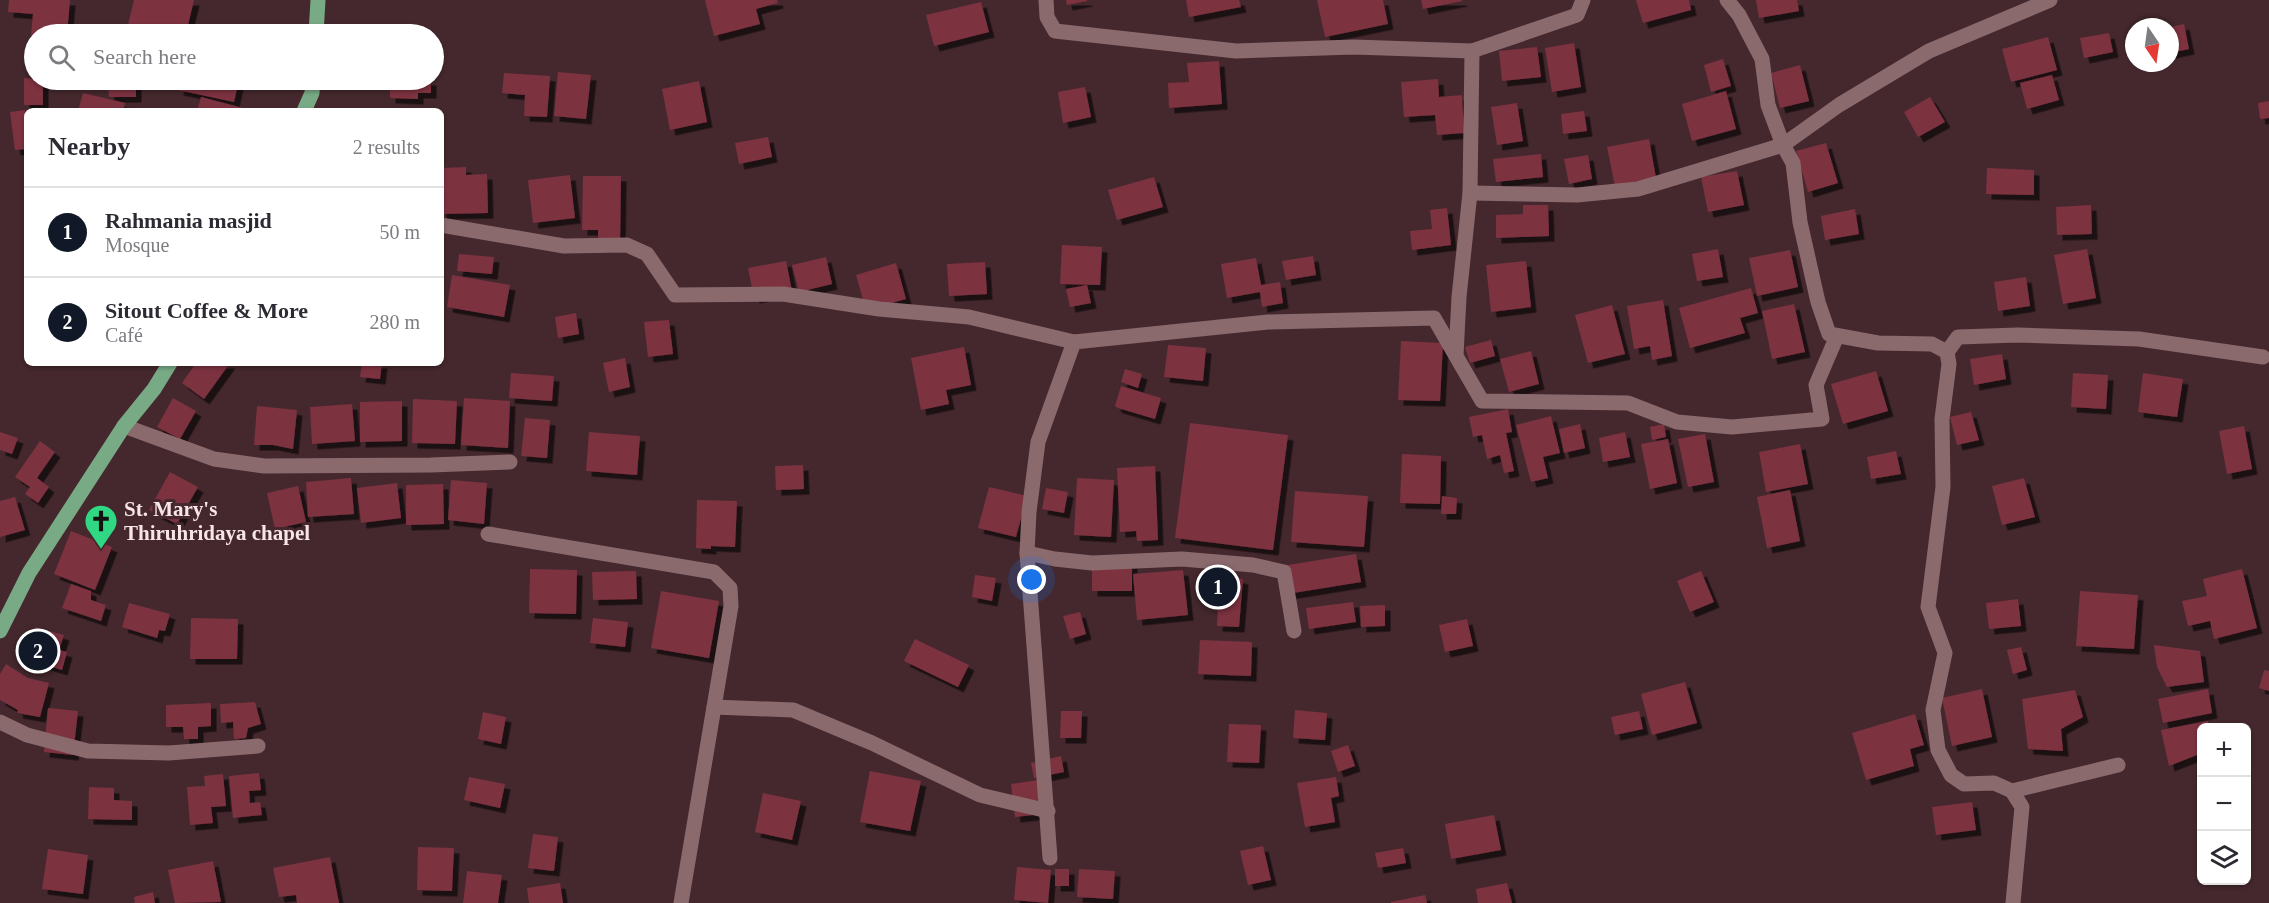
<!DOCTYPE html>
<meta charset="utf-8">
<style>
body{margin:0;font-family:"Times New Roman",serif;background:#f2f2f3;color:#2b2b33}
.controls{position:absolute;right:18px;bottom:18px;display:grid;overflow:hidden;border-radius:9px;box-shadow:0 2px 4px #0004}
.controls button{width:54px;height:54px;display:grid;place-items:center;padding:0;border:0;border-bottom:2px solid #e1e1e2;background:#fff;color:#2b2b33;font:30px sans-serif}
.compass{position:absolute;left:2125px;top:18px;width:54px;height:54px;border-radius:50%;background:#fff;box-shadow:0 2px 4px #0004;rotate:167deg}
.you{position:absolute;left:1032px;top:580px;width:21px;height:21px;margin:-15px;border:4px solid #fff;border-radius:50%;background:#1a73e8;box-shadow:0 0 0 9px #1a73e833}
.badge{display:grid;place-items:center;width:39px;height:39px;border-radius:50%;background:#111827;color:#fff;font-size:20px;font-weight:700}
.pin{position:absolute;translate:-50% -50%;border:3px solid #fff;box-shadow:0 2px 6px #0006}
.list{margin:0;padding:0;list-style:none}
h2{display:flex;justify-content:space-between;align-items:center;height:78px;margin:0;padding:0 24px;font-size:26px}
h2 small{font-size:20px;font-weight:400;color:#7c7c81}
.list li{display:grid;grid-template-columns:39px 1fr auto;gap:18px;align-items:center;box-sizing:border-box;height:90px;padding:0 24px;border-top:2px solid #e1e1e2}
.list b{display:block;font-size:22px;white-space:nowrap}
.list p{margin:0;font-size:20px;white-space:nowrap;color:#7c7c81}
.list em{font-size:20px;font-style:normal;color:#7c7c81}
.icon{flex:none;width:33px;height:33px;fill:none;stroke:currentColor;stroke-width:2;stroke-linecap:round;stroke-linejoin:round}
.map{position:relative;flex:none;width:2269px;height:903px;overflow:hidden}
.search{position:absolute;background:#fff;box-shadow:0 2px 4px #0004;left:24px;top:24px;width:420px;height:66px;display:flex;align-items:center;gap:15px;box-sizing:border-box;padding:0 21px;border-radius:33px;color:#7c7c81;font-size:22px}
.panel{position:absolute;background:#fff;box-shadow:0 2px 4px #0004;left:24px;top:108px;width:420px;height:258px;border-radius:9px}
.map>svg:first-child{display:block}
.building{fill:#7d3141;filter:url(#shadow)}
.lines{fill:none;stroke-linecap:round;stroke-linejoin:round}
.minor{stroke:#8b6a6e;stroke-width:15}
.major{stroke:#78aa85;stroke-width:15}
.labels{text-anchor:middle;dominant-baseline:central;stroke-width:6;stroke-linejoin:round;paint-order:stroke}
.poi-label{font-size:21px;font-weight:bold;fill:#f8e5e7;stroke:#44282d;text-anchor:start}
</style>
<div class="map">
<svg width="2269" height="903" viewBox="0 0 2269 903">
<defs>
<filter id="shadow"><feDropShadow dx="5.5" dy="5.5" stdDeviation="0" flood-color="#0009"/></filter>
</defs>
<rect width="100%" height="100%" fill="#44282d"/>
<!-- building -->
<g class="building">
<polygon points="9,0 70,0 67,34 31,36 33,14 8,12"/>
<polygon points="134,0 194,0 187,29 164,24 162,34 151,34 127,29"/>
<polygon points="705,0 777,0 778,3 756,9 760,24 714,36"/>
<polygon points="1066,0 1087,0 1087,1 1067,5"/>
<polygon points="1186,0 1239,0 1241,7 1189,17"/>
<polygon points="1317,0 1383,0 1388,24 1325,37"/>
<polygon points="1421,0 1462,0 1462,1 1423,9"/>
<polygon points="1636,0 1689,0 1691,10 1643,23"/>
<polygon points="1756,0 1797,0 1799,11 1759,18"/>
<polygon points="981,2 989,32 934,46 926,15"/>
<polygon points="2184,24 2189,49 2170,53 2170,27"/>
<polygon points="2109,33 2113,52 2084,58 2080,38"/>
<polygon points="2048,37 2057,70 2011,82 2002,49"/>
<polygon points="1574,43 1581,87 1552,92 1545,48"/>
<polygon points="1537,47 1541,77 1502,81 1499,51"/>
<polygon points="1723,59 1731,86 1711,92 1704,65"/>
<polygon points="1219,61 1222,104 1169,108 1168,83 1189,82 1187,63"/>
<polygon points="1800,65 1809,101 1780,108 1771,73"/>
<polygon points="558,72 591,75 586,119 554,116"/>
<polygon points="504,73 550,76 547,117 524,116 525,95 502,93"/>
<polygon points="2052,75 2059,100 2027,109 2020,83"/>
<polygon points="24,78 43,80 43,105 24,105"/>
<polygon points="1438,79 1439,97 1462,95 1464,133 1437,135 1435,115 1404,117 1401,82"/>
<polygon points="108,80 136,80 136,97 109,97"/>
<polygon points="180,80 239,80 234,102 178,90"/>
<polygon points="390,80 431,80 431,93 418,93 418,99 390,98"/>
<polygon points="699,81 707,122 670,130 662,89"/>
<polygon points="1085,87 1091,117 1063,123 1058,92"/>
<polygon points="1726,91 1736,129 1692,141 1682,104"/>
<polygon points="83,93 125,103 123,111 78,111"/>
<polygon points="201,97 243,108 242,111 197,111"/>
<polygon points="1930,97 1945,122 1918,137 1904,112"/>
<polygon points="2269,101 2269,118 2260,119 2258,103"/>
<polygon points="1517,103 1523,141 1497,145 1491,107"/>
<polygon points="25,110 27,149 15,150 10,112"/>
<polygon points="1584,111 1587,131 1563,134 1561,114"/>
<polygon points="768,137 772,157 739,164 735,143"/>
<polygon points="1649,139 1656,178 1615,186 1607,147"/>
<polygon points="1826,143 1838,183 1808,192 1796,151"/>
<polygon points="1541,154 1543,177 1496,182 1493,159"/>
<polygon points="1588,155 1592,179 1569,184 1564,159"/>
<polygon points="466,167 466,175 487,174 488,213 441,214 441,168"/>
<polygon points="1987,168 2034,170 2034,195 1986,194"/>
<polygon points="1737,171 1744,205 1708,212 1701,177"/>
<polygon points="570,175 575,218 533,223 528,180"/>
<polygon points="583,176 621,176 620,247 598,247 598,230 582,230"/>
<polygon points="1154,177 1163,207 1117,220 1108,190"/>
<polygon points="1523,205 1548,205 1549,236 1496,238 1496,215 1523,214"/>
<polygon points="2091,205 2092,234 2057,235 2056,207"/>
<polygon points="1447,208 1451,245 1412,250 1410,231 1432,229 1430,210"/>
<polygon points="1855,209 1859,234 1825,240 1821,216"/>
<polygon points="1062,245 1102,247 1100,285 1060,284"/>
<polygon points="1718,249 1723,277 1697,281 1692,254"/>
<polygon points="2087,249 2096,298 2063,304 2054,255"/>
<polygon points="1790,250 1798,287 1757,296 1749,258"/>
<polygon points="459,254 494,257 492,274 457,271"/>
<polygon points="1313,256 1316,275 1286,280 1282,261"/>
<polygon points="826,257 832,284 799,292 792,265"/>
<polygon points="1256,258 1261,285 1280,282 1283,303 1262,307 1260,292 1227,298 1221,264"/>
<polygon points="786,261 792,291 754,298 748,268"/>
<polygon points="1526,261 1531,307 1491,312 1486,265"/>
<polygon points="985,262 987,294 949,296 947,264"/>
<polygon points="896,263 906,299 866,310 856,275"/>
<polygon points="452,275 510,285 504,317 447,307"/>
<polygon points="2026,277 2030,306 1998,311 1994,282"/>
<polygon points="1087,285 1091,303 1070,307 1066,289"/>
<polygon points="1751,288 1758,313 1740,318 1745,333 1690,348 1679,308"/>
<polygon points="1663,300 1672,356 1652,360 1650,346 1634,349 1627,306"/>
<polygon points="1794,304 1805,352 1772,359 1762,311"/>
<polygon points="1612,305 1625,354 1588,363 1575,315"/>
<polygon points="576,313 579,334 558,338 555,317"/>
<polygon points="669,320 673,354 648,357 644,322"/>
<polygon points="1491,340 1495,356 1470,363 1465,347"/>
<polygon points="1401,341 1443,343 1440,401 1398,400"/>
<polygon points="1168,345 1206,348 1203,381 1164,377"/>
<polygon points="964,347 971,385 946,390 949,404 921,410 911,358"/>
<polygon points="1531,351 1539,384 1509,392 1500,359"/>
<polygon points="2002,354 2006,379 1974,385 1970,359"/>
<polygon points="625,358 630,387 609,392 603,363"/>
<polygon points="196,363 230,363 204,399 182,383"/>
<polygon points="362,363 382,363 380,379 360,377"/>
<polygon points="1125,369 1142,374 1138,388 1121,382"/>
<polygon points="1876,371 1888,411 1843,424 1831,384"/>
<polygon points="511,373 554,376 552,401 509,398"/>
<polygon points="2073,373 2108,375 2106,409 2071,407"/>
<polygon points="2143,373 2183,379 2177,417 2138,412"/>
<polygon points="1121,386 1161,398 1155,419 1118,408 1115,406"/>
<polygon points="173,398 196,411 180,439 157,427"/>
<polygon points="464,398 510,401 508,448 461,445"/>
<polygon points="413,399 457,401 455,444 412,443"/>
<polygon points="402,401 402,441 360,442 360,402"/>
<polygon points="352,404 355,441 312,444 310,407"/>
<polygon points="257,406 297,410 293,449 273,445 254,445"/>
<polygon points="1508,409 1512,432 1506,433 1514,471 1504,473 1500,455 1487,459 1482,435 1473,437 1469,417"/>
<polygon points="1971,412 1979,440 1957,445 1950,417"/>
<polygon points="1551,416 1560,453 1543,457 1548,478 1531,482 1516,425"/>
<polygon points="525,418 550,420 547,458 521,456"/>
<polygon points="1190,423 1288,435 1273,550 1175,538"/>
<polygon points="1580,424 1585,448 1564,453 1559,429"/>
<polygon points="1664,424 1666,437 1652,440 1650,427"/>
<polygon points="2244,426 2252,469 2227,474 2219,431"/>
<polygon points="0,432 18,438 12,454 0,450"/>
<polygon points="589,432 640,436 637,475 586,471"/>
<polygon points="1625,432 1630,457 1603,462 1599,438"/>
<polygon points="1705,434 1714,482 1688,487 1678,439"/>
<polygon points="1668,439 1677,483 1650,489 1641,444"/>
<polygon points="40,441 55,452 37,478 49,487 38,503 25,494 30,487 15,477"/>
<polygon points="1800,444 1808,484 1766,492 1759,452"/>
<polygon points="1896,451 1901,474 1871,479 1867,457"/>
<polygon points="1402,454 1441,456 1440,504 1400,503"/>
<polygon points="803,465 804,489 776,490 775,466"/>
<polygon points="1155,466 1158,540 1137,541 1136,531 1120,532 1117,468"/>
<polygon points="170,472 198,487 177,524 149,510"/>
<polygon points="351,478 354,514 308,517 306,482"/>
<polygon points="1077,478 1114,480 1111,537 1074,535"/>
<polygon points="2024,478 2035,517 2002,525 1992,486"/>
<polygon points="451,480 487,483 484,524 448,520"/>
<polygon points="397,483 401,518 361,523 357,488"/>
<polygon points="443,484 444,524 406,525 406,485"/>
<polygon points="298,486 306,522 275,529 267,493"/>
<polygon points="989,487 1027,496 1016,537 978,528"/>
<polygon points="1046,488 1068,492 1064,513 1042,509"/>
<polygon points="1790,490 1800,541 1767,548 1757,497"/>
<polygon points="1295,491 1368,496 1364,547 1291,542"/>
<polygon points="1442,496 1457,498 1456,514 1441,514"/>
<polygon points="15,497 25,530 0,537 0,501"/>
<polygon points="697,500 737,501 735,547 711,546 711,549 696,548"/>
<polygon points="71,531 112,547 95,590 54,574"/>
<polygon points="1356,554 1361,582 1287,594 1282,566"/>
<rect x="1092" y="563" width="40" height="28"/>
<polygon points="530,569 577,570 576,614 529,613"/>
<polygon points="2242,569 2257,628 2214,639 2210,621 2188,626 2182,601 2207,596 2203,579"/>
<polygon points="1183,570 1188,615 1137,620 1133,574"/>
<polygon points="636,571 637,599 593,600 592,572"/>
<polygon points="1701,571 1714,602 1690,612 1677,581"/>
<polygon points="1210,573 1243,579 1239,627 1217,626 1218,603 1207,603"/>
<polygon points="975,575 996,578 992,601 972,597"/>
<polygon points="71,584 91,591 91,600 106,605 101,621 62,608"/>
<polygon points="661,591 719,601 709,658 651,648"/>
<polygon points="2080,591 2138,595 2134,649 2076,646"/>
<polygon points="2018,599 2021,626 1989,629 1986,603"/>
<polygon points="1353,602 1356,622 1309,629 1306,608"/>
<polygon points="129,603 170,614 165,631 159,630 157,638 122,627"/>
<polygon points="1385,605 1385,626 1361,627 1360,606"/>
<polygon points="1080,612 1086,634 1070,639 1063,616"/>
<polygon points="191,618 238,619 237,659 190,659"/>
<polygon points="593,618 628,622 625,647 590,643"/>
<polygon points="1467,619 1473,646 1445,652 1439,625"/>
<polygon points="35,627 64,635 59,650 67,652 62,670 25,659"/>
<polygon points="915,639 969,665 958,687 904,661"/>
<polygon points="1200,640 1252,642 1251,676 1198,674"/>
<polygon points="2154,645 2200,651 2204,682 2167,687 2157,667"/>
<polygon points="2021,647 2027,670 2013,674 2007,650"/>
<polygon points="6,664 28,678 49,683 40,717 17,713 18,710 0,700 0,674"/>
<polygon points="2264,670 2269,671 2269,691 2259,688"/>
<polygon points="1685,682 1697,723 1652,735 1641,694"/>
<polygon points="1982,689 1992,737 1952,746 1942,698"/>
<polygon points="2208,689 2212,713 2163,723 2158,699"/>
<polygon points="2075,690 2083,717 2061,729 2063,751 2028,749 2022,699"/>
<polygon points="255,702 261,724 248,728 246,738 234,739 233,722 221,723 220,704"/>
<polygon points="211,703 211,726 198,727 198,739 184,739 183,727 166,727 166,705"/>
<polygon points="48,708 78,711 73,755 44,752"/>
<polygon points="1295,710 1327,713 1325,740 1293,738"/>
<polygon points="1061,711 1082,711 1081,738 1060,738"/>
<polygon points="1639,711 1643,729 1615,735 1611,717"/>
<polygon points="483,712 506,717 501,744 478,739"/>
<polygon points="1915,714 1924,745 1910,749 1914,766 1866,780 1852,733"/>
<polygon points="2208,721 2209,728 2202,728 2202,753 2169,766 2161,730"/>
<polygon points="1229,724 1261,725 1259,763 1227,762"/>
<polygon points="1348,745 1355,766 1338,772 1331,751"/>
<polygon points="1061,756 1064,772 1034,778 1031,763"/>
<polygon points="870,771 921,781 910,831 860,822"/>
<polygon points="259,773 261,790 249,791 250,803 260,802 262,815 233,818 229,776"/>
<polygon points="223,774 226,806 211,807 213,823 190,825 187,787 205,786 204,776"/>
<polygon points="469,777 505,784 500,808 464,800"/>
<polygon points="1336,777 1339,796 1331,798 1335,822 1305,827 1297,783"/>
<polygon points="1038,780 1042,814 1015,817 1011,784"/>
<polygon points="89,787 114,788 114,800 132,801 132,820 88,819"/>
<polygon points="763,793 801,801 792,840 755,832"/>
<polygon points="1972,802 1976,830 1936,835 1932,807"/>
<polygon points="1494,815 1501,850 1451,859 1445,824"/>
<polygon points="533,834 558,837 554,871 528,868"/>
<polygon points="1263,846 1271,880 1248,885 1240,851"/>
<polygon points="418,847 454,848 452,891 417,890"/>
<polygon points="1403,848 1406,863 1378,868 1375,853"/>
<polygon points="48,849 88,855 83,894 42,889"/>
<polygon points="330,857 339,903 297,903 296,895 279,897 273,868"/>
<polygon points="213,861 221,902 175,903 168,870"/>
<polygon points="1017,867 1051,870 1048,903 1014,900"/>
<rect x="1055" y="869" width="14" height="17"/>
<polygon points="1079,869 1115,871 1113,899 1077,897"/>
<polygon points="467,871 502,875 498,903 463,903"/>
<polygon points="560,883 563,903 529,903 527,888"/>
<polygon points="1507,883 1512,903 1478,903 1476,889"/>
<polygon points="153,892 155,903 135,903 134,897"/>
<polygon points="1425,895 1427,903 1391,903 1391,902"/>
</g>
<g class="lines">
<!-- minor -->
<g class="minor">
<polyline points="1046,0 1047,17 1055,31 1236,51 1354,47 1472,51 1577,15 1583,0"/>
<polyline points="1727,0 1739,15 1762,59 1768,105 1783,145 1793,163 1800,222 1818,302 1829,334 1878,343 1932,344 1947,352 1949,364 1942,419 1943,487 1928,607 1945,653 1933,710 1938,750 1951,775 1964,784 1994,783 2012,791 2022,807 2013,903"/>
<polyline points="1470,193 1577,195 1638,189 1783,145 1839,105 1929,51 2050,0"/>
<polyline points="441,225 564,246 627,245 647,254 675,295 783,294 879,309 969,317 1074,342 1038,442 1029,512 1027,553 1055,559 1092,563 1182,559 1253,565 1284,572 1294,631"/>
<polyline points="1074,342 1268,322 1434,318 1482,401 1628,403 1677,422 1732,427 1822,419 1816,385 1837,336"/>
<polyline points="1947,352 1958,337 2018,335 2139,339 2263,357"/>
<polyline points="1456,355 1459,297 1470,193 1472,51"/>
<polyline points="124,426 214,459 264,466 431,465 510,462"/>
<polyline points="488,534 714,572 730,588 731,606 681,903"/>
<polyline points="1027,553 1050,858"/>
<polyline points="714,707 793,710 872,743 980,795 1048,811"/>
<polyline points="0,722 27,735 88,751 169,753 258,746"/>
<polyline points="2012,791 2118,765"/>
</g>
<!-- major -->
<g class="major">
<polyline points="316,34 318,0"/>
<polyline points="304,111 312,93 313,80"/>
<polyline points="0,631 29,573 124,426 154,389 170,363"/>
</g>
</g>
<!-- icons -->
<defs>
<g id="church-pin" transform="scale(1.725)"><path d="M0 17L-7.5 6A9.5 9.5 0 1 1 7.5 6Z" fill="#30d883" stroke="#44282d"/><path d="M-1.2-6h2.4v3.5h3.3v2.4h-3.3V6h-2.4V-.1h-3.3v-2.4h3.3Z" fill="#111"/></g>
</defs>
<g fill-rule="evenodd">
<use href="#church-pin" x="101" y="521"/>
</g>
<g class="labels">
<!-- poi labels -->
<g class="poi-label">
<text x="124" y="509">St. Mary's<tspan x="124" dy="24">Thiruhridaya chapel</tspan></text>
</g>
</g>
</svg>
<div class="controls">
<button>+</button>
<button>−</button>
<button><svg class="icon" aria-label="layers" viewBox="0 0 24 24"><path d="M12 4l9 5-9 5-9-5zM3 14l9 5 9-5"/></svg></button>
</div>
<svg class="compass" viewBox="-18 -18 36 36"><path d="M0-13l5 13h-10z" fill="#e53935"/><path d="M0 13l5-13h-10z" fill="#7c7c81"/></svg>
<div class="you"></div>
<div class="pin badge" style="left:1218px;top:587px">1</div>
<div class="pin badge" style="left:38px;top:651px">2</div>
<div class="search"><svg class="icon" aria-label="search" viewBox="0 0 24 24"><circle cx="10" cy="10" r="6"/><path d="M15 15l6 6"/></svg>Search here</div>
<section class="panel">
<h2>Nearby<small>2 results</small></h2>
<ul class="list">
<li><span class="badge">1</span><div><b>Rahmania masjid</b><p>Mosque</p></div><em>50 m</em></li>
<li><span class="badge">2</span><div><b>Sitout Coffee &amp; More</b><p>Café</p></div><em>280 m</em></li>
</ul>
</section>
</div>
